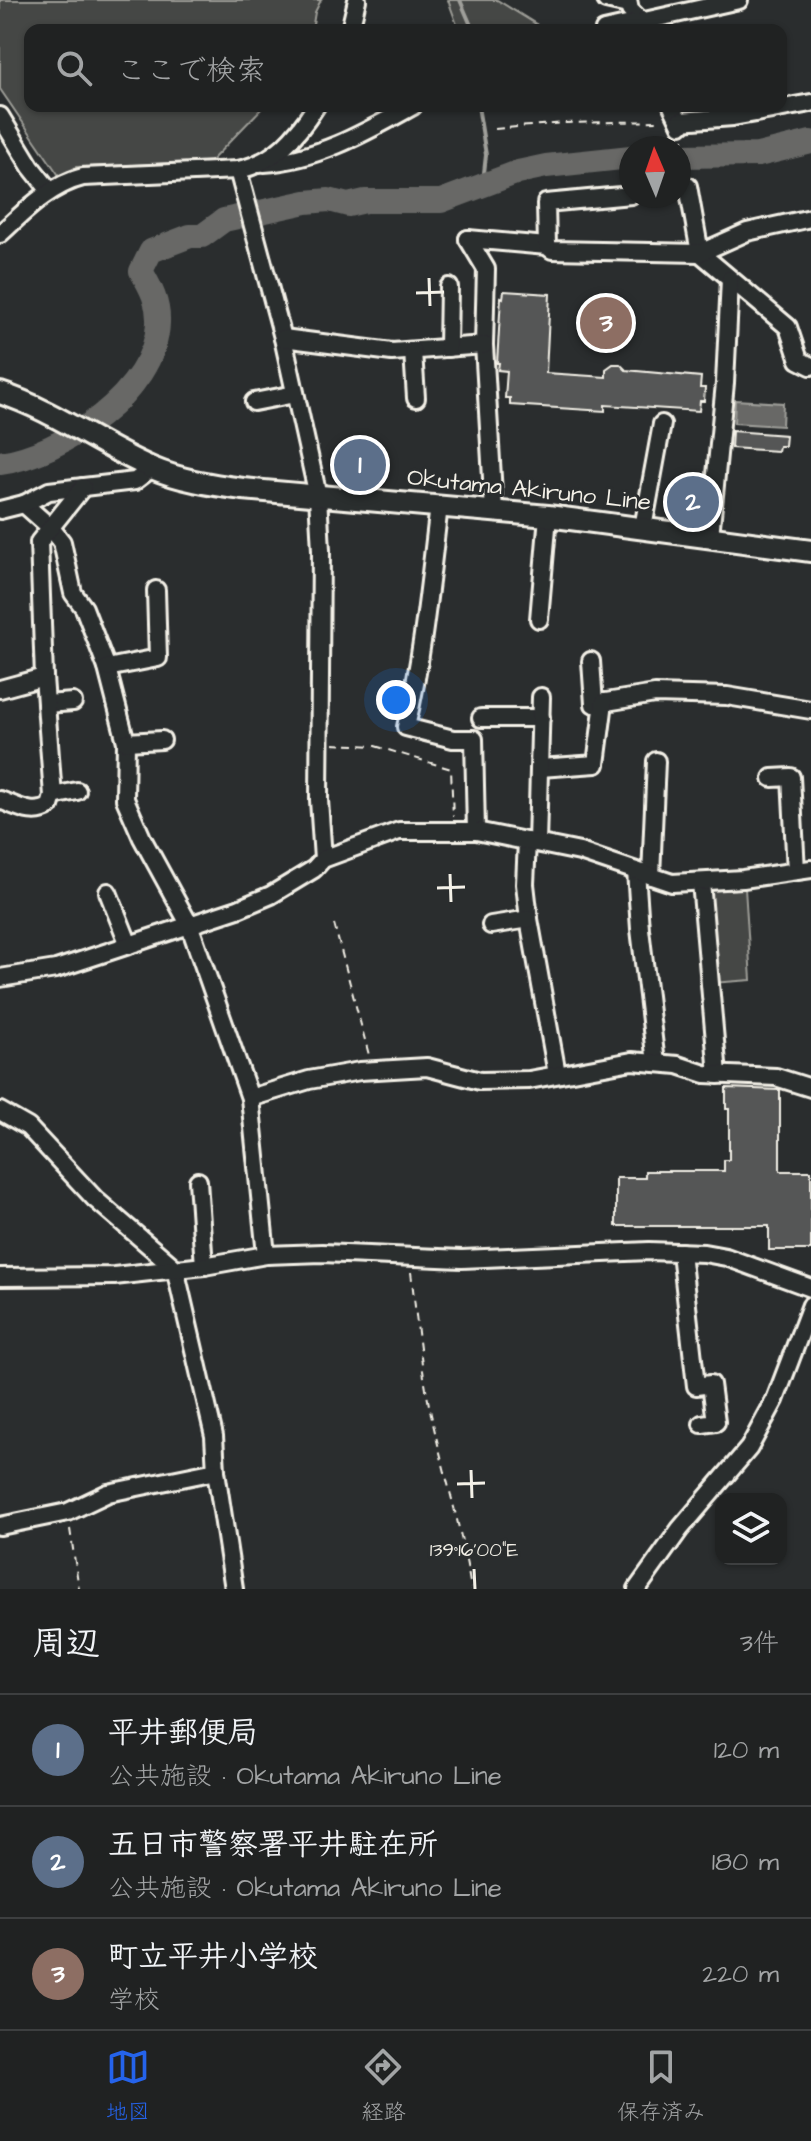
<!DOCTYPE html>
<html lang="ja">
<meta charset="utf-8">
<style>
body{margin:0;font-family:"Architects Daughter","Klee One",sans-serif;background:#2d2f2f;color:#f1f3f6}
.controls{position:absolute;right:24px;bottom:24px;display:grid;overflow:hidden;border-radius:16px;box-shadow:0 2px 6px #0004}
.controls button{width:72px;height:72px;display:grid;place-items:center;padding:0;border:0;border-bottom:2px solid #3d3f40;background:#202222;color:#f1f3f6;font:40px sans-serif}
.compass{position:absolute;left:619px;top:136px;width:72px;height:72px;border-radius:50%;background:#202222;box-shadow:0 2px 6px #0004;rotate:358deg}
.you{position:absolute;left:396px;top:700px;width:28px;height:28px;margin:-20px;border:6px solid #fff;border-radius:50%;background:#1a73e8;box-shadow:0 0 0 12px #1a73e833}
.badge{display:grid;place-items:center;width:52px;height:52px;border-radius:50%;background:#2563eb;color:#fff;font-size:26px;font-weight:700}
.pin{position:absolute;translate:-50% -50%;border:4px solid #fff;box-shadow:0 2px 8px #0006}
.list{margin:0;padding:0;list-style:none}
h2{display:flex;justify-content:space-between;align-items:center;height:104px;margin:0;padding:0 32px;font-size:34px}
h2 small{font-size:26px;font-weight:400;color:#a2a4a5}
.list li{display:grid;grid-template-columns:52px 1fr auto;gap:24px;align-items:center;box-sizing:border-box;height:112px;padding:0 32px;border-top:2px solid #3d3f40}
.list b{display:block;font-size:30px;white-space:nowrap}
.list p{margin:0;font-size:26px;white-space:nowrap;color:#a2a4a5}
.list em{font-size:26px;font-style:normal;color:#a2a4a5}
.icon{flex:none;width:44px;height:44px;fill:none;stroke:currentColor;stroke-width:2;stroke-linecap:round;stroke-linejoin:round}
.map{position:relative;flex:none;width:811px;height:1589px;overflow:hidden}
.search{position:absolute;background:#202222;box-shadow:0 2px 6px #0004;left:24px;right:24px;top:24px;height:88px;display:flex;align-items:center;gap:20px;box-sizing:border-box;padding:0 28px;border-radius:16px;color:#a2a4a5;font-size:30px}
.sheet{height:440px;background:#202222}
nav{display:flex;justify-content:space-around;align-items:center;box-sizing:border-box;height:112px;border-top:2px solid #3d3f40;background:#202222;font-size:22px;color:#a2a4a5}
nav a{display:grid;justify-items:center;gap:4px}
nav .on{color:#2563eb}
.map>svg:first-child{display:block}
.green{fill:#444645;stroke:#9c9c96;stroke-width:2}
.water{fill:#676866;stroke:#9f9f9a;stroke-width:2}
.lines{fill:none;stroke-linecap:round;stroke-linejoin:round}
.stream{stroke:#9f9f9a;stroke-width:4}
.river{stroke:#676866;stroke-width:24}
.building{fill:#555756;stroke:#f4f1e8;stroke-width:2}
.minor-casing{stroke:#f4f1e8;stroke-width:22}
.major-casing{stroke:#f4f1e8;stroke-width:26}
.path{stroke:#f4f1e8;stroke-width:2;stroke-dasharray:8 6;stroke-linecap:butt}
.minor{stroke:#2a2d2e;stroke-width:16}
.major{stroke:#2a2d2e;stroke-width:20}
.ticks{fill:none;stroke:#f4f1e8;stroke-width:3}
.labels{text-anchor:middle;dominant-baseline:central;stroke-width:6;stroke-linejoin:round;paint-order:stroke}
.street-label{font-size:24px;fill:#f4f1e8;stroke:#2a2d2e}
.ticks-label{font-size:20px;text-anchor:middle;fill:#f4f1e8;stroke:#2a2d2e;stroke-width:6;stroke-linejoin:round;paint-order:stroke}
</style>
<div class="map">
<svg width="811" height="1589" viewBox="0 0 811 1589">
<rect width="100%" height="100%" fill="#2a2d2e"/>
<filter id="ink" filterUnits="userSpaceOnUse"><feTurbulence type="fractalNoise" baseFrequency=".0125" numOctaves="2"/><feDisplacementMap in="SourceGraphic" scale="16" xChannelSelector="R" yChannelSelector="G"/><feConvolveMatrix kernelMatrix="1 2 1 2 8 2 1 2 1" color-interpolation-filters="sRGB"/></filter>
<g filter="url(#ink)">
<!-- green -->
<g class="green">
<polygon points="0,0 321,0 315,12 312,30 30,30 30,106 264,106 210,162 76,167 60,177 0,89"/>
<polygon points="448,0 497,0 536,24 527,30 459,30"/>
<polygon points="745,888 751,980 712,983 705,891"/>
</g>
<!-- water -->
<polygon class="water" points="735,400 783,403 782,426 734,423"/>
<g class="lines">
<!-- stream -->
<g class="stream">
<polyline points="460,0 473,30"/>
<polyline points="478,106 486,155 484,173 494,183"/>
</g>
<!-- river -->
<g class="river">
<polyline points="679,156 758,155 811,142"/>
<path d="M0,463c61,-8 156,-72 158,-140 1,-20 -7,-35 -17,-52l10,-20 39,-15h12l22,-16 82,-18 23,-2 19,5 17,-4h76l77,-29 28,-6 85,-9"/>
</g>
</g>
<!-- building -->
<g class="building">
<polygon points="504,291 550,294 546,373 606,377 606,369 613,364 620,364 626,370 701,377 700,388 705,388 704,401 700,401 699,411 605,405 605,411 510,405 510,398 505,398 507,371 498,370 499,363 497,363 501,297 503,298"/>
<polygon points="732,431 786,435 785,446 779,446 778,451 731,448"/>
<polygon points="353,452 380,454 378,474 373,477 367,473 351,472"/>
<polygon points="726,1088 780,1090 780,1171 811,1171 811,1250 769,1250 769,1226 616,1226 616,1178 645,1178 645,1171 724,1171 724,1160 729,1160 729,1109 726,1109"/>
</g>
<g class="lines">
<!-- minor casing -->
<g class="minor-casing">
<g id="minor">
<polyline points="606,0 628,5"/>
<polyline points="628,0 630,10 642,22"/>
<polyline points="350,30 357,0"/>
<polyline points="604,30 739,0"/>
<polyline points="672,106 681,125"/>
<polyline points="0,116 31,167 50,191"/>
<polyline points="680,121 733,117 811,103"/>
<path d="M264,163c54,-3 102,-31 149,-57"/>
<polyline points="238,170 283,338 318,496 321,550 319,800 323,859"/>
<polyline points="688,186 700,253 788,327 799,360 811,366"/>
<path d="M0,234c24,-22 50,-49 83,-57l155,-7c36,-7 59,-34 78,-64"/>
<polyline points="468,239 547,246 552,250 700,253 747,232 811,218"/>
<polyline points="468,239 486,269 484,345 494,511"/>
<polyline points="547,246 546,203 631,195"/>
<polyline points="283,338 392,352 484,345"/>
<polyline points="448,348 449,287"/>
<polyline points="413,351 416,398"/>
<polyline points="254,402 295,394"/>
<polyline points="24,504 51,528 62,542 73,593 84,608 107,668 126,742 125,799 142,838 189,924 250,1098 266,1255"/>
<path d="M439,506c-9,74 -16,149 -33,221l47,12h21l2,92"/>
<polyline points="0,510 24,504 49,491 135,481 152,468"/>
<polyline points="643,528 662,424"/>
<polyline points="710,536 725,383 730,279"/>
<polyline points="539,619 548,516"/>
<polyline points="591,661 594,704 655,694 727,696 811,710"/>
<polyline points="107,668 158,658 156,590"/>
<polyline points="0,689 44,677"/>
<polyline points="46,704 73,702"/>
<polyline points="481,718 541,718"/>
<polyline points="126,742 162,740"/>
<polyline points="540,768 596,764 604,702"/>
<polyline points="772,778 791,777 796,871"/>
<polyline points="53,796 77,791"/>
<path d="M0,800c17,6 34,17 50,6l3,-10 -9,-119 -5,-135 44,-55"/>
<polyline points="527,841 525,884 529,919 557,1074"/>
<polyline points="537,843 541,697"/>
<polyline points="636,871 640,929 656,1063"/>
<polyline points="651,876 656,761"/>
<polyline points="701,882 718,1075"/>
<polyline points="108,892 129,945"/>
<polyline points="491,925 529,919"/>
<polyline points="0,978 56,969 238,909 271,895 314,869 323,859 399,831 476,831 580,852 672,883 743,879 811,869"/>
<polyline points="250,1098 309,1080 360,1071 427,1067 480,1081 529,1080 632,1061 678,1065 705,1074 776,1077 811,1088"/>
<polyline points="0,1111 28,1127 95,1199 175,1268 214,1436 216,1471 234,1589"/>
<polyline points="198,1181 204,1266"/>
<polyline points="681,1252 696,1386 711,1384 716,1422 702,1424"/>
<polyline points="0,1277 114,1276 204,1266 266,1255 322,1253 462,1259 649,1251 704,1253 726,1257 811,1288"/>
<polyline points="0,1526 68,1512 108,1493 216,1471"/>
<polyline points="637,1589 680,1529 749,1448 775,1400 811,1305"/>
</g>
</g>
<!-- major casing -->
<g class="major-casing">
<path id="major" d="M0,393c54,17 100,53 152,75 28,12 60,17 91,21l305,27 263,35"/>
</g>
<!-- path -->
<g class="path">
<polyline points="495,129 564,123 662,121"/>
<polyline points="683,139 686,172"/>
<polyline points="333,744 375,746 451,769 453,817"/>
<polyline points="334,924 369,1055"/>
<path d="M411,1272c6,49 10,99 21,147 13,58 30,111 39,170"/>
<polyline points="70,1529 79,1589"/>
</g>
<!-- minor -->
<use href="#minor" class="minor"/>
<!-- major -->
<use href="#major" class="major"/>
</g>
</g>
<!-- ticks -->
<path class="ticks" d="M429,278l1,28M416,293l28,-1M450,874l1,28M437,888l28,-1M471,1470l1,28M457,1484l28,-1M474,1569l1,20"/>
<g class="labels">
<!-- street labels -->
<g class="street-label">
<text transform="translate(529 490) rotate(6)">Okutama Akiruno Line</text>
</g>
</g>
<g class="ticks-label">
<text x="474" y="1556">139°16'00"E</text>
</g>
</svg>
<div class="controls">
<button><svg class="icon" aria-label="layers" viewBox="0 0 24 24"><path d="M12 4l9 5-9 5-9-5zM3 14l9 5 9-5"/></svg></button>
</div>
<svg class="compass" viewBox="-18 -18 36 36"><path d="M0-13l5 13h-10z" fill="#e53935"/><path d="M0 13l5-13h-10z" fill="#a2a4a5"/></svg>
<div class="you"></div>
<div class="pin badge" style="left:360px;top:465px;background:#5c6f8a">1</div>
<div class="pin badge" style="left:693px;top:502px;background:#5c6f8a">2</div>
<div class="pin badge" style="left:606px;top:323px;background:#8d6e63">3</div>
<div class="search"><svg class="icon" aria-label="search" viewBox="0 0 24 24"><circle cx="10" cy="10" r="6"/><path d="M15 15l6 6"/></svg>ここで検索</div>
</div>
<section class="sheet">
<h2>周辺<small>3件</small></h2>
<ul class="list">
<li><span class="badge" style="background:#5c6f8a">1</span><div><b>平井郵便局</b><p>公共施設 · Okutama Akiruno Line</p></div><em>120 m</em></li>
<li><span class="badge" style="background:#5c6f8a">2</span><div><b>五日市警察署平井駐在所</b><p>公共施設 · Okutama Akiruno Line</p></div><em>180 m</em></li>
<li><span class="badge" style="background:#8d6e63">3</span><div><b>町立平井小学校</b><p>学校</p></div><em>220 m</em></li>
</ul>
</section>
<nav>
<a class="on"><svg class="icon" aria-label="map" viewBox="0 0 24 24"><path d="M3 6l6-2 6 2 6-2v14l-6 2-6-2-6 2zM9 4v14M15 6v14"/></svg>地図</a>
<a><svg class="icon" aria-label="directions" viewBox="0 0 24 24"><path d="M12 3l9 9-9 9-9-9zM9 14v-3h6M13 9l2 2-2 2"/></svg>経路</a>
<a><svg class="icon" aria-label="saved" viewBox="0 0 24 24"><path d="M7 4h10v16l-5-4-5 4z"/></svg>保存済み</a>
</nav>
